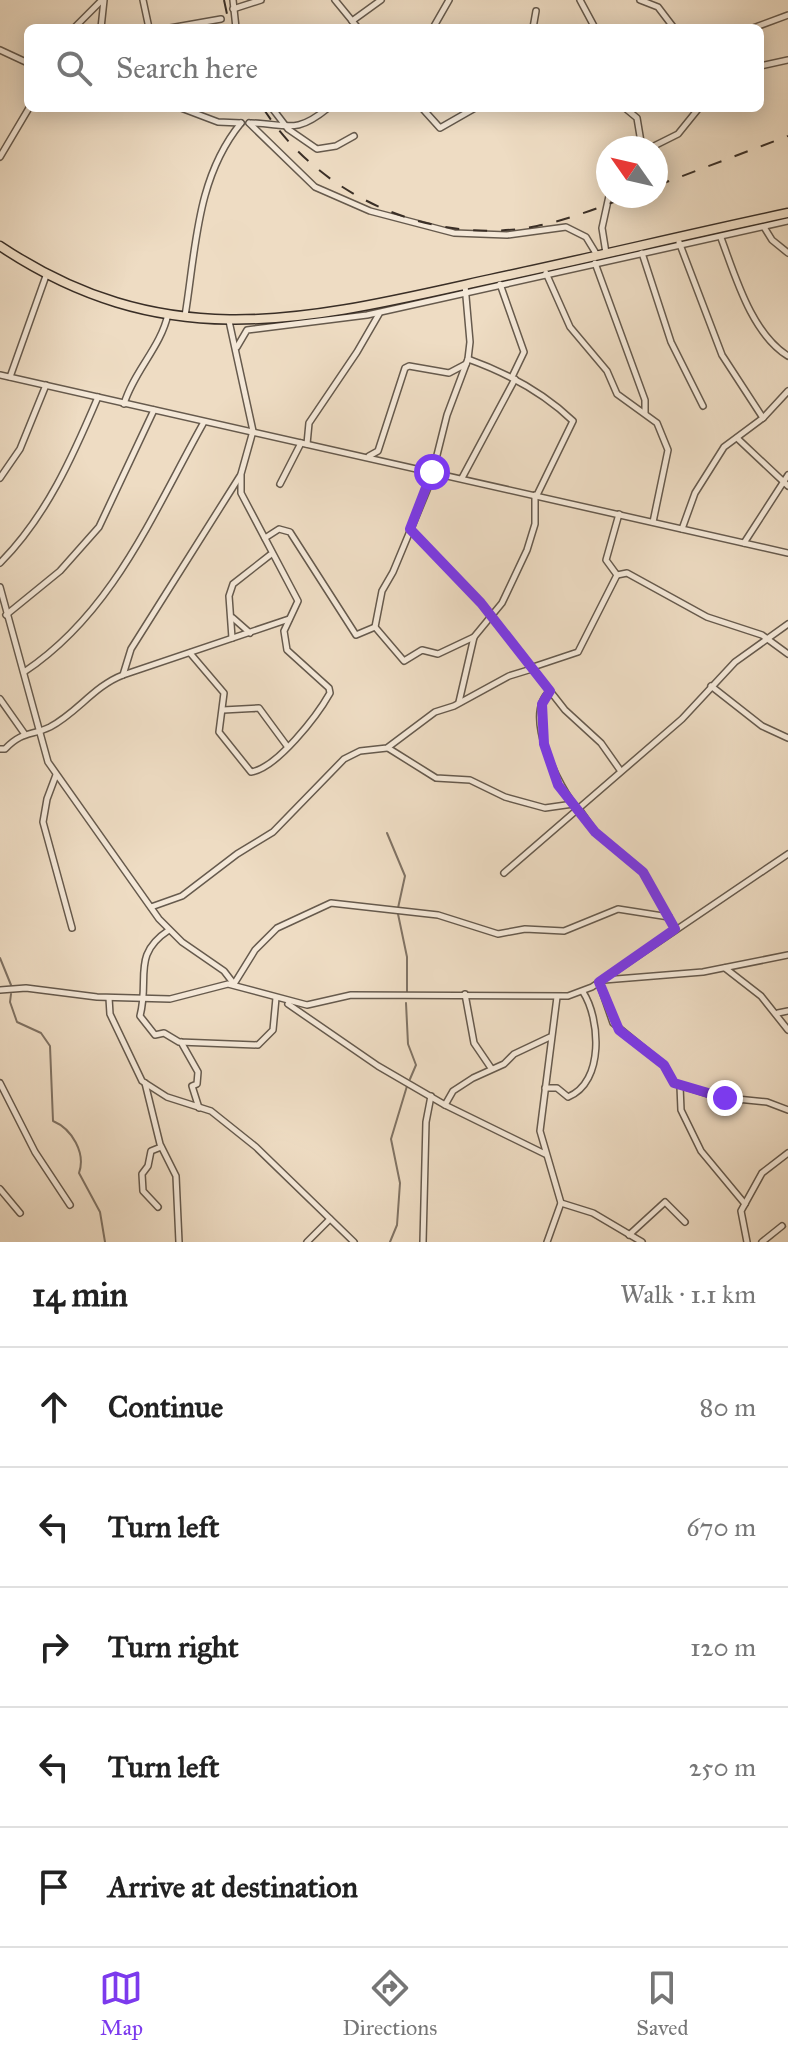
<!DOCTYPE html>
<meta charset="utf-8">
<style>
body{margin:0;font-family:"IM FELL Great Primer",serif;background:#f6f6f6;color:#222}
.compass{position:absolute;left:596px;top:136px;width:72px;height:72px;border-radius:50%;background:#fff;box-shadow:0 4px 20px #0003;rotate:304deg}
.stop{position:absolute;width:24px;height:24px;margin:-18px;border:6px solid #7c3aed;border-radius:50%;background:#fff}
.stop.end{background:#7c3aed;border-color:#fff;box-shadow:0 2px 8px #0008}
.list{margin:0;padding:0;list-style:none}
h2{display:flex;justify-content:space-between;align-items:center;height:104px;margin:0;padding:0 32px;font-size:34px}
h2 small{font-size:26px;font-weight:400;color:#767676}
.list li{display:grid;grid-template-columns:52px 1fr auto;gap:24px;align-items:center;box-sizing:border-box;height:120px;padding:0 32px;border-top:2px solid #e0e0e0}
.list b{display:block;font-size:30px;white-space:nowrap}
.list em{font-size:26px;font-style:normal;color:#767676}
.icon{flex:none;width:44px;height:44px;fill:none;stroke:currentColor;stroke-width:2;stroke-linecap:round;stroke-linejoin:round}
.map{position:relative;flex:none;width:788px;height:1242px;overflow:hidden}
.search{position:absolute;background:#fff;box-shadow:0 4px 20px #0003;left:24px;right:24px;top:24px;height:88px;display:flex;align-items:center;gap:20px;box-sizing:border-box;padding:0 28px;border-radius:12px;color:#767676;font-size:30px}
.sheet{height:704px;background:#fff}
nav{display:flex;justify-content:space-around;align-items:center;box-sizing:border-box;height:112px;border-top:2px solid #e0e0e0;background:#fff;font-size:22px;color:#767676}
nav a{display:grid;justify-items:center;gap:4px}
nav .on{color:#7c3aed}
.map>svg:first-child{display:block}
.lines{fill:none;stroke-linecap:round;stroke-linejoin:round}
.stream{stroke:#807364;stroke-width:2}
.street-casing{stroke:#665a4d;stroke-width:8}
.primary-casing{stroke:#392e26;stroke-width:11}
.street{stroke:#f4e8d8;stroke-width:5}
.primary{stroke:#eedcc3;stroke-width:8}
.rail{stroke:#392e26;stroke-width:2;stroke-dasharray:14 14;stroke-linecap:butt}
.route{stroke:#7c3aed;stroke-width:10}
</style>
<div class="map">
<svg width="788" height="1242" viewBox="0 0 788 1242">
<rect width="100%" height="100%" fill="#eedcc3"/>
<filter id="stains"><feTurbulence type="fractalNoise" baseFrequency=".0025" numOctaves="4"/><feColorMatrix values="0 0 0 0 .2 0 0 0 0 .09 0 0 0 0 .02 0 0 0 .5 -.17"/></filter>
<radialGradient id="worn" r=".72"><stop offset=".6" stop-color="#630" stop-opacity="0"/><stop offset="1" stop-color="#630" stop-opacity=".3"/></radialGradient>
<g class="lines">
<!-- stream -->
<g class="stream">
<polyline points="387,833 405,876 398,908"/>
<polyline points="398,914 407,957 407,992"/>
<polyline points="0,958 11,985"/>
<path d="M11,994l-1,8 7,20 24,11 9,13 3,75c19,8 33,32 26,52l21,39 5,30"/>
<polyline points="406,1003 408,1044 416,1065 410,1079"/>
<polyline points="390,1242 397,1225 400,1183 391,1139 407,1086"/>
</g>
<!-- street casing -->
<g class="street-casing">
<g id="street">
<polyline points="143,0 149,28"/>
<polyline points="233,0 236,28"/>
<polyline points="335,0 358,28"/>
<polyline points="580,0 595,28"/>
<polyline points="640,0 658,7 674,28"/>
<polyline points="233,9 261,0"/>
<polyline points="352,21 381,0"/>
<polyline points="74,28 102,0"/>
<polyline points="101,28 104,0"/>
<polyline points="170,28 221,19"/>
<polyline points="433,28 449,0"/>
<polyline points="533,28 536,11"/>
<polyline points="753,28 788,15"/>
<polyline points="0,50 28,63"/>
<polyline points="760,66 788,60"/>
<polyline points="181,108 218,122 241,123"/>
<polyline points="272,108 288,129 317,149 336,146 354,136"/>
<polyline points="422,108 440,128 475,108"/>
<polyline points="625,108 637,118 642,148"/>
<polyline points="249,123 315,187 370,211 454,233 507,235 566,227 586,237 597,255"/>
<path d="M251,123c37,1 44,12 77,-15"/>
<polyline points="650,148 678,134 699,108"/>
<polyline points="0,157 29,108"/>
<polyline points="764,227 772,240 788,253"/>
<path d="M721,238c14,37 30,95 67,118"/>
<polyline points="679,242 722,355 763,418"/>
<polyline points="606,253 602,228 609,196"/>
<polyline points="642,253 671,342 703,406"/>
<polyline points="595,263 645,400 645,413"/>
<polyline points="546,273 570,327 607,371 617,394 657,423 668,450 653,522"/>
<polyline points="500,284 524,352 512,377"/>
<polyline points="465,285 470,342 468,359 447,415 430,483 393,572 382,591 375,627 404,661 422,650 438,654 474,637"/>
<path d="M185,316c11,-67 11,-138 56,-193"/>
<polyline points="237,347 247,330 367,315 788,221"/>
<path d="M468,359c39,14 75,33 105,62l-36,74"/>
<polyline points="0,375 788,553"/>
<polyline points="10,377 47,273"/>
<path d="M124,404c10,-33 37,-57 44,-90"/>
<polyline points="737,438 788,486"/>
<polyline points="307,444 309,423 357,352 379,314"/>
<polyline points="369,456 378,451 405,368 409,366 449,373 466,364"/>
<polyline points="0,478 20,449 46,385"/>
<polyline points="462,478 515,379"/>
<polyline points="280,484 301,443"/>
<polyline points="410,529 481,603 565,710 601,743 620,770"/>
<polyline points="682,529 695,493 724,447 763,418 788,391"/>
<polyline points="265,538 279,529 290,532 356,635 375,627"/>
<polyline points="744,543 788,475"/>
<path d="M0,563c46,-46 73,-107 98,-166"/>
<polyline points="617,575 627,573 707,617 762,635 788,654"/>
<polyline points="0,587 48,762 159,919 182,942 224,971 234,984"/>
<polyline points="6,615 60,571 99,527 154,410"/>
<polyline points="233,618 250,633"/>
<polyline points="232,638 229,596 233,584 270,555"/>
<path d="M190,653l34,40 -5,39 32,40c26,-4 66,-56 79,-79l-1,-5 -42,-38 -3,-19 14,-30 -57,-108v-19l12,-43 -24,-110"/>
<polyline points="533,667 578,652 617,575 606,560 619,514"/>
<path d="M24,672c89,-59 129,-159 180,-250"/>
<polyline points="123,675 289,619"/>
<polyline points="711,686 762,726 788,738"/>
<path d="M550,691c-28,24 9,97 28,119"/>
<polyline points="0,699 24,733"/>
<polyline points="459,702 474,637 502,603 527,550 535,524 535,495"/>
<polyline points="223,710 259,708 287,746"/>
<polyline points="388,748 436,778 470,780 505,797 545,808 573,804"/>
<path d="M0,749h5c17,-18 26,-13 45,-22 27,-14 44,-41 73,-52l8,-26 109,-173"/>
<polyline points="56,775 47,799 43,822 72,928"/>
<polyline points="579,809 595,832 643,872 675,929"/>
<polyline points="504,873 682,719 735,662 788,624"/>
<polyline points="151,907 182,896 237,854 273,832 344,759 360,751 387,748 435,712 454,706 509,676 535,668"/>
<path d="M169,930c-38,25 -19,48 -29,86l15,19 9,-2 15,9 79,3 15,-15 3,-32"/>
<polyline points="725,968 761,996 788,1030"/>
<polyline points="604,980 703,972 788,955"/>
<polyline points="599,982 613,1023 664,1065 674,1083 717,1097 767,1102 788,1110"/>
<polyline points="234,984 255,950 277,928 331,903 438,915 498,934 525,929 564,931 618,909 669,917"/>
<polyline points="0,990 26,988 97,997 170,999 228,984 307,1005 351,995 568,996 592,987 788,854"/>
<polyline points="465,994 474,1043 491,1068"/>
<polyline points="109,998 110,1014 142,1081 167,1097 211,1111 256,1147 354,1242"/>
<polyline points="288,1004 378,1066 445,1105 545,1154"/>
<polyline points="778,1013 788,1011"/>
<polyline points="181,1042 198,1072 197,1084 192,1086 199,1108"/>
<polyline points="0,1083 35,1152 70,1205"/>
<polyline points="145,1083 160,1144 176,1176 179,1242"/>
<polyline points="680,1086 681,1110 701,1151 745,1204"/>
<path d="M545,1088h12l11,9c37,-15 32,-79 15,-105"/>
<polyline points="445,1105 453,1091 473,1078 504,1064 514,1054 550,1037"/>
<polyline points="0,1189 20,1213"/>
<polyline points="561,1203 593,1213 642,1242"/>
<polyline points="158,1207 143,1191 142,1174 148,1166 151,1151 161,1147"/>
<polyline points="629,1235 665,1202 685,1222"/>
<polyline points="307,1242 330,1219"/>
<polyline points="423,1242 426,1122 431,1096"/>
<polyline points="547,1242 561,1203 540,1131 557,997"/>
<polyline points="747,1242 741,1211 762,1173 788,1153"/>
<polyline points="762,1242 782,1226"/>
</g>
</g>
<!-- primary casing -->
<g class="primary-casing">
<path id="primary" d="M0,246c168,112 310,73 491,33 99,-21 198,-45 297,-66"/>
</g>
<!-- street -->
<use href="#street" class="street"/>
<!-- primary -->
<use href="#primary" class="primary"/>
<!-- rail -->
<g class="rail">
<polyline points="224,0 230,28"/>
<path d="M263,108c57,89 170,139 274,118 31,-6 63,-19 93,-30"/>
<polyline points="656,186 788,136"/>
</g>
</g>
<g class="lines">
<!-- route -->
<polyline class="route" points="432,472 410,529 481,603 550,691 542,704 544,744 558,785 595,832 643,872 675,929 599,982 619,1030 664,1065 674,1083 725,1098"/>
</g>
<rect width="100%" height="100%" filter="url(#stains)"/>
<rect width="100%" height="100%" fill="url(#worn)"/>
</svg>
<svg class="compass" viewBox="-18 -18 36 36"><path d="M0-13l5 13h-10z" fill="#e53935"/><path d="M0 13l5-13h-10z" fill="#767676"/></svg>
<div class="stop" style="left:432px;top:472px"></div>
<div class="stop end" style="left:725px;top:1098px"></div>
<div class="search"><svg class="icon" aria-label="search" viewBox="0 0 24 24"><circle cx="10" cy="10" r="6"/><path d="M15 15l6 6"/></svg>Search here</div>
</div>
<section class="sheet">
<h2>14 min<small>Walk · 1.1 km</small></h2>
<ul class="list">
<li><svg class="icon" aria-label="ahead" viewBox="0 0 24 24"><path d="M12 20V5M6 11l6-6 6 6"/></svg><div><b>Continue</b></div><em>80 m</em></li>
<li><svg class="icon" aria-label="left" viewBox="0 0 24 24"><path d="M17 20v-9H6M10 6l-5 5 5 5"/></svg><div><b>Turn left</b></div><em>670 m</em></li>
<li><svg class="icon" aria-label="right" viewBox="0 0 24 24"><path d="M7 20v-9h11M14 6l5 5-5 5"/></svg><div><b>Turn right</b></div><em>120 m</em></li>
<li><svg class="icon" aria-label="left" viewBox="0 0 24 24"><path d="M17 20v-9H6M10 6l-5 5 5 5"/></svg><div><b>Turn left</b></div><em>250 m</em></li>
<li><svg class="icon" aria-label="arrive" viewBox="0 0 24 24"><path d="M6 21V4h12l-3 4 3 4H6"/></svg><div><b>Arrive at destination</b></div></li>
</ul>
</section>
<nav>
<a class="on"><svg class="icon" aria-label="map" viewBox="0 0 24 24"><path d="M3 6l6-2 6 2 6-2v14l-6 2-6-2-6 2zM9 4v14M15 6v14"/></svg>Map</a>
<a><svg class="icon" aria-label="directions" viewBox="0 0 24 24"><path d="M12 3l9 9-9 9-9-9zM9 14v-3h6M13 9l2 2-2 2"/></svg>Directions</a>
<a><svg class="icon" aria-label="saved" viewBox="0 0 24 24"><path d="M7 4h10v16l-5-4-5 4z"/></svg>Saved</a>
</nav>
